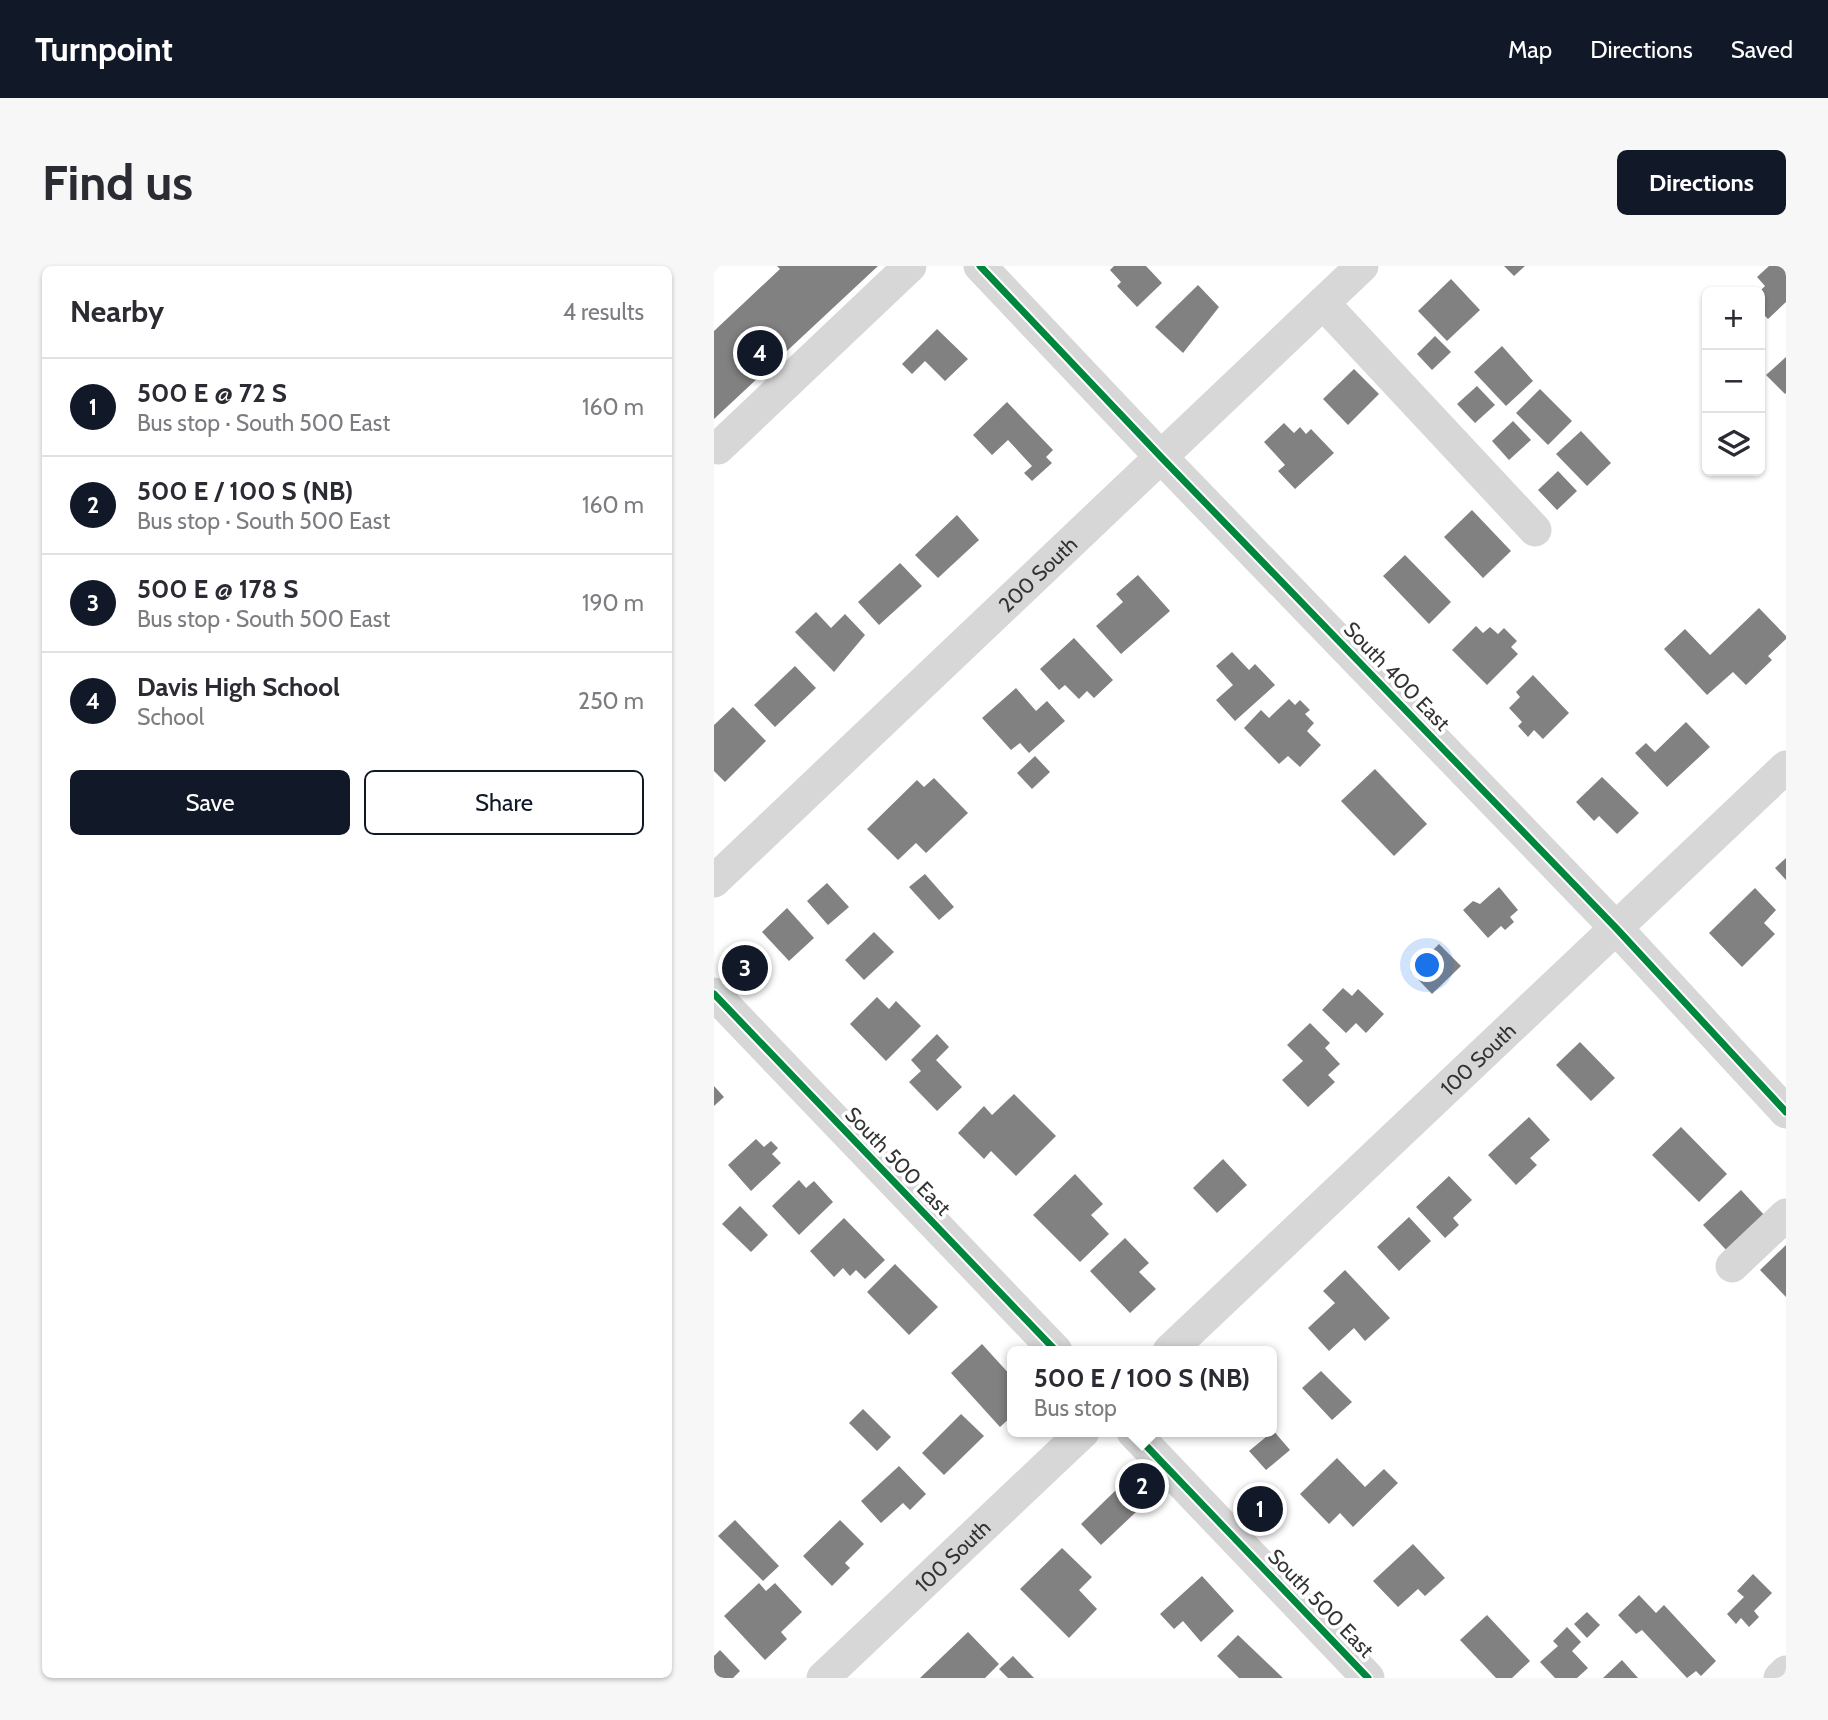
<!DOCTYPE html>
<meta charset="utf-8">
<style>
body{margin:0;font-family:Cabin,sans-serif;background:#f7f7f7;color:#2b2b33}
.controls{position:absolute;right:21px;top:21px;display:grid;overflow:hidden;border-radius:10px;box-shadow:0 2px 5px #0004}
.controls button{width:63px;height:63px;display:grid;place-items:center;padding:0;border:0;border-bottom:2px solid #e1e1e2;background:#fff;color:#2b2b33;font:35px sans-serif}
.you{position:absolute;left:714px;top:700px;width:24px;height:24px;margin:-18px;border:5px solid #fff;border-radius:50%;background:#1a73e8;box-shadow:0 0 0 10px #1a73e833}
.badge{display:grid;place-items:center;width:46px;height:46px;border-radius:50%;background:#111827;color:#fff;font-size:23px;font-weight:700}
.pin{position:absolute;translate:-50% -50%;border:4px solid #fff;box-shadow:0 2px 7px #0006}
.popup{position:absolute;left:293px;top:1080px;width:270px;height:91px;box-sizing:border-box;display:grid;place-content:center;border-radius:10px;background:#fff;filter:drop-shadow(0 2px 5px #0005);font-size:23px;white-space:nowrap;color:#7c7c81}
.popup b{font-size:26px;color:#2b2b33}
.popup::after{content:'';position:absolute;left:50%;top:100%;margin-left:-14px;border:14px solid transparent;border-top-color:#fff}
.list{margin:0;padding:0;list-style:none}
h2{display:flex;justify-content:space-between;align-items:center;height:91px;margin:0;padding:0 28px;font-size:30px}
h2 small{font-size:23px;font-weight:400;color:#7c7c81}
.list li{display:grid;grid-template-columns:46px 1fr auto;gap:21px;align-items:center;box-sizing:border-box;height:98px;padding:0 28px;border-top:2px solid #e1e1e2}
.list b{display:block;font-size:26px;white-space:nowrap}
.list p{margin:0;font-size:23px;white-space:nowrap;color:#7c7c81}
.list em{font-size:23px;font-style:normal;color:#7c7c81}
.actions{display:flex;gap:14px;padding:21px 28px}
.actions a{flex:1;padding:16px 0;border:2px solid #111827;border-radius:10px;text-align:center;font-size:24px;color:#111827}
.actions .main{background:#111827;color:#fff}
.icon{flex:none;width:38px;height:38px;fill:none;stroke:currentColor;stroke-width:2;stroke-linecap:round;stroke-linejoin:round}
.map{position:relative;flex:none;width:1072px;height:1412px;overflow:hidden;border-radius:10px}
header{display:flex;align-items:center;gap:42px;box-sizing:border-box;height:98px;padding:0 35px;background:#111827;color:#fff}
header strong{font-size:33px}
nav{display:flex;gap:38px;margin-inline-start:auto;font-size:24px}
.intro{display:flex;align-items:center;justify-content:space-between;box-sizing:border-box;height:168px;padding:0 42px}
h1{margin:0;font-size:49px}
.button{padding:18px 32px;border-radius:10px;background:#111827;color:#fff;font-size:24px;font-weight:700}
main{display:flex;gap:42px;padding:0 42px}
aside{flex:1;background:#fff;border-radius:10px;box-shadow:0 2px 5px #0004}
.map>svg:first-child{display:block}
.building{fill:#818181}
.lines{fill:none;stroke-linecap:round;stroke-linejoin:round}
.minor{stroke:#d7d7d7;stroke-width:33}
.cycleway-casing{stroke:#fff;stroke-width:11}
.cycleway{stroke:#00873e;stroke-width:7}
.labels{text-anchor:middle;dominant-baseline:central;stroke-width:7;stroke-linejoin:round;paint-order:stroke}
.street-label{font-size:21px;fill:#333;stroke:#fff}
</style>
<header>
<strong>Turnpoint</strong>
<nav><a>Map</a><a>Directions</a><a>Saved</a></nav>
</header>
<div class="intro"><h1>Find us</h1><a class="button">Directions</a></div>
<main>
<aside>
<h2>Nearby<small>4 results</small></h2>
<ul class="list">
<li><span class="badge">1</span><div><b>500 E @ 72 S</b><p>Bus stop · South 500 East</p></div><em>160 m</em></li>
<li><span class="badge">2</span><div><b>500 E / 100 S (NB)</b><p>Bus stop · South 500 East</p></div><em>160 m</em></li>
<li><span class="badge">3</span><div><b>500 E @ 178 S</b><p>Bus stop · South 500 East</p></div><em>190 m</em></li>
<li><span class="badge">4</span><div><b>Davis High School</b><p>School</p></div><em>250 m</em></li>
</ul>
<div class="actions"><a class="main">Save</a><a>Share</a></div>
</aside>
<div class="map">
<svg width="1072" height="1412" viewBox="0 0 1072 1412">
<rect width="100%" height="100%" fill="#fff"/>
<!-- building -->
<g class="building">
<polygon points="63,0 164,0 0,153 0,65 66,3"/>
<polygon points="400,0 432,0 448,17 423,41 403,20 407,16 396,4"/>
<polygon points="790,0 811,0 800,10"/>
<polygon points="1055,0 1072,0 1072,36 1054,53 1046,45 1046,25 1051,20 1043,11"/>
<polygon points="737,13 766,44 733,75 704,45"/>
<polygon points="484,19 505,41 469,87 441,61"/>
<polygon points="223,63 254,93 231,115 211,95 198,108 188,98"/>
<polygon points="721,70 737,86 718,104 703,88"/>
<polygon points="788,80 819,115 792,140 760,106"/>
<polygon points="1072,91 1072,127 1071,128 1052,109"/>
<polygon points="640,103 665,128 634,159 609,133"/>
<polygon points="763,120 781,139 761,157 743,138"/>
<polygon points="826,123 858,155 834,179 802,147"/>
<polygon points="293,136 339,184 332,191 338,197 318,215 310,207 318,200 294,174 278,189 259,169"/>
<polygon points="799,155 817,174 795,194 778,175"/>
<polygon points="570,157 580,167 586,161 592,168 597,163 620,187 581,223 564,205 571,199 550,176"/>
<polygon points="867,165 897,197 873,220 842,188"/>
<polygon points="844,205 863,225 843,244 824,224"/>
<polygon points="758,244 797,285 769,312 730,271"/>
<polygon points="243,249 265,274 224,312 201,289"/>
<polygon points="691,289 737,336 715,358 669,310"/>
<polygon points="186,297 208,320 165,359 144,336"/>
<polygon points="424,309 456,345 407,388 382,360 409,336 402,328"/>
<polygon points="1045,342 1072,370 1072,373 1054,390 1058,394 1032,419 1019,406 993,429 950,383 971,363 996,389"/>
<polygon points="102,346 117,362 131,348 151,369 120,406 81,366"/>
<polygon points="762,360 769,367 776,361 784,368 790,362 803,375 797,381 804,388 773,419 738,384"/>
<polygon points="360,372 399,414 380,432 373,425 365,433 351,419 345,424 326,403"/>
<polygon points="518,386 535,404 541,398 561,419 521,455 502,434 519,419 502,400"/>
<polygon points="81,400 102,422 61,461 40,439"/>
<polygon points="819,409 855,447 829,473 820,464 814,471 804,460 808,456 795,442 806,431 802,426"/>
<polygon points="302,422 322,445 333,435 351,455 315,487 306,477 297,484 268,452"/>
<polygon points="575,433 581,439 586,434 596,444 591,448 600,457 593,465 607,479 586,501 574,490 565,498 530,462 547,444 555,452"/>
<polygon points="19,441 52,475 11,516 0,505 0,459"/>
<polygon points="972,456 996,481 953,521 921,487 932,477 941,486"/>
<polygon points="321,490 336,506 318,523 303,507"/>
<polygon points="661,503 713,558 680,590 627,535"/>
<polygon points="888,511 925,547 903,568 885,550 880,555 862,536"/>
<polygon points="220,512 254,547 212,587 202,577 184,594 153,563 203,514 210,521"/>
<polygon points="1072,592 1072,614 1061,602"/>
<polygon points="211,608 240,641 225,654 195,621"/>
<polygon points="113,617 135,641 114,659 93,635"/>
<polygon points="785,621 804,644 796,651 800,656 791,664 787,660 774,672 749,644 759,635 766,638"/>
<polygon points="1041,622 1062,644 1050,657 1061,668 1028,701 995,667"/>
<polygon points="73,642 100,672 75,695 48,666"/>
<polygon points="160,666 180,686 150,714 131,694"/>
<polygon points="725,678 747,700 718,728 697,706"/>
<polygon points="629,722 638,730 644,723 670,748 652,767 642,757 632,767 608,744"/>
<polygon points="163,731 175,743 182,735 207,760 172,795 136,758"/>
<polygon points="596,757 616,777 611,782 626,798 614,809 621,816 594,841 568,814 589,795 573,779"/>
<polygon points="223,768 235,781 222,794 248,821 223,845 195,816 207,805 197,794"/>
<polygon points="866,776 901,812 877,835 842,799"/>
<polygon points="0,820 10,831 0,840"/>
<polygon points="300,828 342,870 302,910 277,885 270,893 244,867 270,840 278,849"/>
<polygon points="815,851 836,874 816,892 823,899 802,919 774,889"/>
<polygon points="967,861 1013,908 985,936 938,889"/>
<polygon points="42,873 50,881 57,875 64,882 58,888 67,897 37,925 14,899"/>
<polygon points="509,893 533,919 503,947 479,922"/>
<polygon points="361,908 389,938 377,949 395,968 366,996 319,949"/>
<polygon points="735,910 758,934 739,952 745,959 731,972 702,941"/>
<polygon points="85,914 92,922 100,915 119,936 85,969 58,940"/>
<polygon points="1027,924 1052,951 1014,986 989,959"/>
<polygon points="26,940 54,969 37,986 8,958"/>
<polygon points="695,951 717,975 685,1005 663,981"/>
<polygon points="130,952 171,994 151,1013 142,1004 136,1010 129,1002 120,1011 96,985"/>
<polygon points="411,972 435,997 425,1006 442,1023 416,1047 376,1005"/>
<polygon points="1072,979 1072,1031 1046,1004"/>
<polygon points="181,998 224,1041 195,1069 153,1026"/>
<polygon points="631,1004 676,1052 651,1075 640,1062 615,1085 594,1062 621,1037 609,1025"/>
<polygon points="268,1078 298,1111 298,1150 286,1161 237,1107"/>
<polygon points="607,1105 638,1136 618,1154 588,1122"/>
<polygon points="149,1143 177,1171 163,1185 135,1157"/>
<polygon points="247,1148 270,1170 230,1209 208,1187"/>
<polygon points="558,1163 576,1184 552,1204 535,1185 558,1166"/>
<polygon points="623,1192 651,1221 670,1203 684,1217 639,1261 626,1247 615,1258 586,1228"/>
<polygon points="185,1200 212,1228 196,1244 189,1237 167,1257 147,1235"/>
<polygon points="402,1224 422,1246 387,1279 367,1258"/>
<polygon points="21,1254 65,1300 49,1315 4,1270"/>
<polygon points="126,1254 150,1278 131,1297 136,1302 118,1320 89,1290"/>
<polygon points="699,1278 731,1312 711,1330 704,1323 684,1341 659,1315"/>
<polygon points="348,1282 378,1311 365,1324 383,1343 355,1372 306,1323"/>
<polygon points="1039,1308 1058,1327 1040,1345 1045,1351 1035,1361 1027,1352 1022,1358 1013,1348 1030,1331 1023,1325"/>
<polygon points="488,1310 520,1345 487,1376 469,1355 460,1363 446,1348"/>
<polygon points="45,1317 52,1325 61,1317 88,1346 67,1366 73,1373 51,1394 10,1350"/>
<polygon points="925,1329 942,1347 950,1339 1002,1395 987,1410 982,1405 973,1412 928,1364 922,1368 904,1349"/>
<polygon points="873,1346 886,1359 873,1372 860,1358"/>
<polygon points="773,1349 816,1395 798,1412 782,1412 746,1374"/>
<polygon points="853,1361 867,1376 858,1385 874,1402 863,1412 841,1412 826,1396 844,1380 839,1375"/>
<polygon points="254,1366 285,1398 271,1412 206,1412"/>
<polygon points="524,1369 569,1412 525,1412 503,1390"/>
<polygon points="6,1384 26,1405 19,1412 0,1412 0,1390"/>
<polygon points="299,1390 320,1412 294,1412 285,1403"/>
<polygon points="908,1394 924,1412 889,1412"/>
</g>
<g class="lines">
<!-- minor -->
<g class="minor">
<polyline points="266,0 447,191 902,662 1072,846"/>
<polyline points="609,37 821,264"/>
<polyline points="4,182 196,0"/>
<path id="s1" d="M0,615l648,-615"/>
<polyline points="0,728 342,1085"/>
<polyline points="1018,1000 1072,949"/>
<path id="s2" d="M455,1085l617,-584"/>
<polyline points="419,1166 654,1412"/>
<path id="s3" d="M109,1412l260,-246"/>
<polyline points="1066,1412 1072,1406"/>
</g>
<!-- cycleway casing -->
<g class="cycleway-casing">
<g id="cycleway">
<polyline points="266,0 447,191 902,662 1072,846"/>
<polyline points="0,728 342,1085"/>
<polyline points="419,1166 654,1412"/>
</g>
</g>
<!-- cycleway -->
<use href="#cycleway" class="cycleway"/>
</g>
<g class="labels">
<!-- street labels -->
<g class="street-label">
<text stroke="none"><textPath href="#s1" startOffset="446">200 South</textPath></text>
<text transform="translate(683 410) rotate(46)">South 400 East</text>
<text stroke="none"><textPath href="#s2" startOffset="425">100 South</textPath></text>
<text transform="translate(184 895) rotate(46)">South 500 East</text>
<text stroke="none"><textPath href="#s3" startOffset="178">100 South</textPath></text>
<text transform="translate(607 1337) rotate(46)">South 500 East</text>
</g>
</g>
</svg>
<div class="controls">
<button>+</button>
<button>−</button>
<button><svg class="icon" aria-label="layers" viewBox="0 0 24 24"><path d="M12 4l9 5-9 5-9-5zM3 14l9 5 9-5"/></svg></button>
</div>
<div class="you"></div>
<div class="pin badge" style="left:546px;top:1243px">1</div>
<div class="pin badge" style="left:428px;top:1220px">2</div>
<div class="popup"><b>500 E / 100 S (NB)</b>Bus stop</div>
<div class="pin badge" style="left:31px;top:702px">3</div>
<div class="pin badge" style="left:46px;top:87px">4</div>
</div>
</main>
